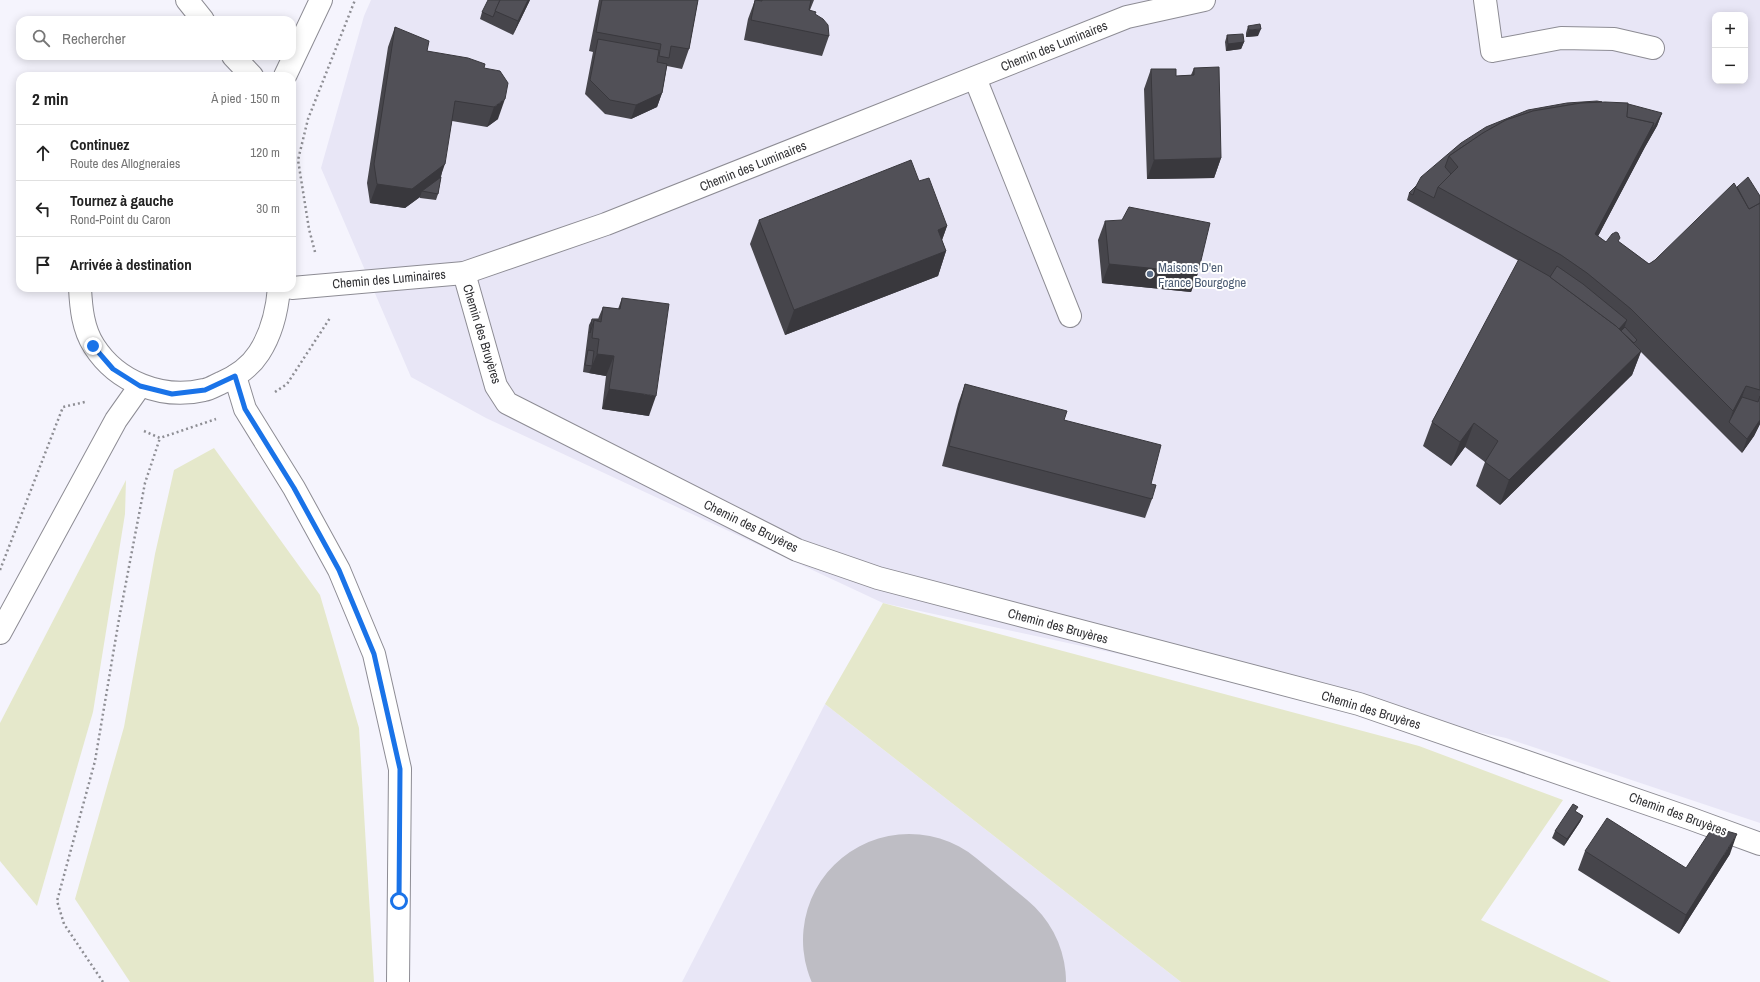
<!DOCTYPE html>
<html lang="fr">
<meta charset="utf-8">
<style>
body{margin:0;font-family:"Archivo Narrow",sans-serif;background:#f6f6f6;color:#222}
.controls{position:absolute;right:12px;top:12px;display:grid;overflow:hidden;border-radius:8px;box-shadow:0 2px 10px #0003}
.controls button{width:36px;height:36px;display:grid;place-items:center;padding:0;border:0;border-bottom:1px solid #e0e0e0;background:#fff;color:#222;font:20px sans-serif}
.stop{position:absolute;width:12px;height:12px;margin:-9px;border:3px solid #1a73e8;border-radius:50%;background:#fff}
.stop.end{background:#1a73e8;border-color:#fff;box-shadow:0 1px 4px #0008}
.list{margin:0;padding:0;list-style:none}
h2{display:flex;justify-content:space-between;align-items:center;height:52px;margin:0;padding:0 16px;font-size:17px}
h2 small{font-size:13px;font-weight:400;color:#767676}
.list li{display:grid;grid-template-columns:26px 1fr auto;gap:12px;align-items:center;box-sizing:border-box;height:56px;padding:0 16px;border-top:1px solid #e0e0e0}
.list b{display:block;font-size:15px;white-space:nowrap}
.list p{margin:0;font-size:13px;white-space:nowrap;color:#767676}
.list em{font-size:13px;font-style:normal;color:#767676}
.icon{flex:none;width:22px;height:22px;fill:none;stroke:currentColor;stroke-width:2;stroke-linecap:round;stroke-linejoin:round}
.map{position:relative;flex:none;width:1760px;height:982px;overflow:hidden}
.search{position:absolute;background:#fff;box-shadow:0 2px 10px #0003;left:16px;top:16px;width:280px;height:44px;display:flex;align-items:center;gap:10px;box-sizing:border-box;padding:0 14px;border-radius:12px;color:#767676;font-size:15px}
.panel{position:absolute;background:#fff;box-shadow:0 2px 10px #0003;left:16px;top:72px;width:280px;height:220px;border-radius:12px}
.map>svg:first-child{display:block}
.built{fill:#e8e6f6;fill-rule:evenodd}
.green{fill:#e5e8cb}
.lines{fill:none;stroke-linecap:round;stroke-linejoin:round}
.runway{stroke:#bebdc4;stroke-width:212}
.minor-casing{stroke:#8d8c94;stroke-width:24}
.path{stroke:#8e8e94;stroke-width:2.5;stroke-dasharray:2 3;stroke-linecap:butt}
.minor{stroke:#fff;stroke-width:22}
.wall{fill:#46454b}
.shaded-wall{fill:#39383d}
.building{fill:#515057;stroke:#39383d}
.route{stroke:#1a73e8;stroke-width:5}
.service-dot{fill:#5c6f8a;stroke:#fff;stroke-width:1.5}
.labels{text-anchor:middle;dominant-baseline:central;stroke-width:4;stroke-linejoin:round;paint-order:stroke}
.street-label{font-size:13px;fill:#323235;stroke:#fff}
.service-label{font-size:13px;fill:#4e5e75;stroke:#fff;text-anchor:start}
</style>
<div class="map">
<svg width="1760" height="982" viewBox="0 0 1760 982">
<rect width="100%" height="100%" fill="#f5f4fd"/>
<!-- built -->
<g class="built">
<path d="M371,0h1389v823l-254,-85 -623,-135 -397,-185 -75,-41 -90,-209 43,-152zM1715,15h30v66h-30z"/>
<polygon points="825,704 1181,982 682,982"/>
</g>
<!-- green -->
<g class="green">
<polygon points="214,448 320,595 359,728 374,982 130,982 75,899 124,727 155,554 174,470"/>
<polygon points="126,480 125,514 93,712 37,906 0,861 0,723"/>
<polygon points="883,603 1419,746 1563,800 1481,920 1611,982 1181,982 825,704"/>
</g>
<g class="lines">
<!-- runway -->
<polyline class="runway" points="909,940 960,982"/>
<!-- minor casing -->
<g class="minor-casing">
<g id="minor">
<polyline points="187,0 203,20"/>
<polyline points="1485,0 1492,51 1561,38 1614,39 1653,48"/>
<polyline points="233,56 252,76"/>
<polyline points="285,76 321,0"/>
<polyline points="975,78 1070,316"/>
<polyline points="464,273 496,386 507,403 797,550 878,578 1359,704 1689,818 1760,844"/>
<path d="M80,288c1,20 3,41 14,58 23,36 68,54 110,44 6,-1 12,-5 17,-7 14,-6 29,-16 38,-30 13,-20 18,-41 20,-65"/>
<polyline points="292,288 464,273 606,224 1127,17 1204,0"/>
<polyline points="235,376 245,409 294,488 339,570 374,654 400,769 398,982"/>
<polyline points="0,633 116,420 140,386"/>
</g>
</g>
<!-- path -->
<g class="path">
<polyline points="315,252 309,229 298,160 308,119 355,0"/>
<polyline points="275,392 287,384 330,318"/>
<polyline points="144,431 160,438 216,419"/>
<polyline points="0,570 63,407 85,402"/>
<polyline points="103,982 64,924 57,901 95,761 119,619 145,483 160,438"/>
</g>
<!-- minor -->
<use href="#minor" class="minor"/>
</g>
<!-- wall -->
<g class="wall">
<polygon points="530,0 513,35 480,19 482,12"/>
<polygon points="599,0 698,0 689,49 682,69 667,66 662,93 657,107 631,119 605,114 585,94 593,52 589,51"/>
<polygon points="755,0 814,0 810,10 815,14 829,36 822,56 744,40 748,19"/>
<polygon points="1248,26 1258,36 1246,37 1246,33"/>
<polygon points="395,27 427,51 484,68 498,119 487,127 452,121 441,177 438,194 436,200 420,198 420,197 405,208 370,203 367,183 388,47"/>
<polygon points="1227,35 1244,42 1241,49 1226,51 1225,42"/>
<polygon points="1194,68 1221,158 1214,178 1147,179 1144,89 1151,69 1176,76 1191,75"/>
<polygon points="1662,113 1657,126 1645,147 1598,236 1606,242 1619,242 1649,264 1655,260 1737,187 1760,196 1760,424 1754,436 1742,453 1641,352 1632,375 1500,505 1476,486 1485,462 1465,447 1451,466 1423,446 1432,422 1519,261 1407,200 1409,193 1461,143"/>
<polygon points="919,181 947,226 942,240 946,251 938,276 785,335 750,244 759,220"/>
<polygon points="1105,221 1198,273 1191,292 1102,283 1098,240"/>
<polygon points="622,298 649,416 602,409 606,376 583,372 589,325 592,319 598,319 603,307 618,309"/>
<polygon points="965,384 1064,420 1151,484 1152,499 1145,518 942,466 958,404"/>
<polygon points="1576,812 1583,816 1580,822 1564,846 1552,838 1555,831"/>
<polygon points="1585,851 1686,868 1730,854 1679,934 1578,870"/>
</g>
<!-- shaded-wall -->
<g class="shaded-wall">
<polygon points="528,0 530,0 513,35 518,21"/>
<polygon points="1261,29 1258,36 1246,37 1249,30"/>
<polygon points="1244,42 1241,49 1226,51 1228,44"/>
<polygon points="662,93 657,107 631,119 636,105"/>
<polygon points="505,99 498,119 487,127 494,107"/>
<polygon points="1662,113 1657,126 1645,147 1586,259 1595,234 1654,123"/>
<polygon points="1221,158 1214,178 1147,179 1154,160"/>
<polygon points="445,164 438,184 422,191 420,197 405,208 370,203 377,184"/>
<polygon points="947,226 938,251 938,230"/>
<polygon points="946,251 938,276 785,335 794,310"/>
<polygon points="1109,264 1198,273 1191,292 1102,283"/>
<polygon points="1627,320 1622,334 1612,337"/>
<polygon points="1641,351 1632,375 1500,505 1509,480"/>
<polygon points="597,354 614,356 606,376 589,373"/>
<polygon points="1746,386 1737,411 1729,422 1733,411"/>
<polygon points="609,389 656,396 649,416 602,409"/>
<polygon points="1760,420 1760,424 1754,436 1742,453 1747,439"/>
<polygon points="1474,423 1465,447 1451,466 1460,442"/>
<polygon points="1583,816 1580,822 1564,846 1567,839"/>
<polygon points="1737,834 1730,854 1679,934 1686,915"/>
</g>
<!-- building -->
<g class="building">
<polygon points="488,0 500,0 493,17 482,12"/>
<polygon points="500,0 528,0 518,21 495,11"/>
<polygon points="602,0 698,0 689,49 671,46 669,58 659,56 661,44 596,32"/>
<polygon points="755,0 762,1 762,0 811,0 809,10 816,12 815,14 823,19 828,25 829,36 751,20"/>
<polygon points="1260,24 1261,29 1249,30 1248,26"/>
<polygon points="395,27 429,41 427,51 468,58 485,64 484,68 500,71 508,83 505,99 494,107 455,101 445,164 412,189 377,184 374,164"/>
<polygon points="1243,34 1244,42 1228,44 1227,35"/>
<polygon points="598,39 659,50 657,62 667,64 662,93 636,105 610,100 590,80"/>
<polygon points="1219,67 1221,158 1154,160 1151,69 1176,69 1176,76 1194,75 1194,68"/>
<polygon points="1597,101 1602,102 1581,103 1533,111 1506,120 1483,133 1449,156 1445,167 1451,174 1438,187 1434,198 1415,188 1421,177 1461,143 1486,127 1528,110 1567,103"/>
<polygon points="1605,102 1628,103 1627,117 1654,123 1595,234 1606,242 1612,234 1616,232 1618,233 1620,238 1618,241 1649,264 1655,260 1734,183 1749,209 1760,203 1760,390 1746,386 1733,411 1631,309 1587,273 1561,255 1438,187 1458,167 1449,156 1483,133 1506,120 1533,111 1581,103"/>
<polygon points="1628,104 1632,105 1662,113 1650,134 1654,123 1627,117"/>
<polygon points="911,160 919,181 929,178 947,226 938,230 946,251 794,310 759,220"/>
<polygon points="441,177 438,194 422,191"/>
<polygon points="1748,177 1760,196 1760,203 1749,209 1737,187"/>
<polygon points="1416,186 1413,195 1409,193"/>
<polygon points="1129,207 1210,223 1198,273 1109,264 1105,221 1122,220"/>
<polygon points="1519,259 1549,276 1616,326 1641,351 1509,480 1485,462 1498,441 1474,423 1460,442 1432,422"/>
<polygon points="1557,266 1583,284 1627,320 1619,329 1616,326 1550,277"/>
<polygon points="622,298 669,304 656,396 609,389 614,356 597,354 599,339 592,338 594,320 601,322 603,307 620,309"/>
<polygon points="592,319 598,319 598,321 594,320 590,333"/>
<polygon points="1625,327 1637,340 1634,343 1621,331"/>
<polygon points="588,350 594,351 592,366 585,365"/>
<polygon points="965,384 1067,411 1064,420 1161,445 1151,484 1156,485 1152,499 949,446"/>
<polygon points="1760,396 1760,420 1747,439 1729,422 1742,397 1758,402"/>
<polygon points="1573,804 1578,807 1575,811 1583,816 1567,839 1555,831"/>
<polygon points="1607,818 1686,868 1713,827 1737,834 1686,915 1585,851"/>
</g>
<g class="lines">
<!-- route -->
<polyline class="route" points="93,346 113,369 140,386 172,394 205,390 235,376 245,409 294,488 339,570 374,654 400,769 399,901"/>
</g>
<!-- markers -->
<circle class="service-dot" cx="1150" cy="274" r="4"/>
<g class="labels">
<!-- street labels -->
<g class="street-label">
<text transform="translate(1054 46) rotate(-22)">Chemin des Luminaires</text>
<text transform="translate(753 166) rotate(-22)">Chemin des Luminaires</text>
<text transform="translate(389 279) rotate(-5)">Chemin des Luminaires</text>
<text transform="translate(482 334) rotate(73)">Chemin des Bruyères</text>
<text transform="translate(751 526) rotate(26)">Chemin des Bruyères</text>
<text transform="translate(1058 626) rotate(15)">Chemin des Bruyères</text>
<text transform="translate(1371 710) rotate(17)">Chemin des Bruyères</text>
<text transform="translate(1678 814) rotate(20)">Chemin des Bruyères</text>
</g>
<!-- service labels -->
<g class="service-label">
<text x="1158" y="267">Maisons D'en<tspan x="1158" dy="15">France Bourgogne</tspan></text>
</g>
</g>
</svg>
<div class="controls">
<button>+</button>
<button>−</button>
</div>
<div class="stop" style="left:399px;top:901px"></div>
<div class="stop end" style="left:93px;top:346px"></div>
<div class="search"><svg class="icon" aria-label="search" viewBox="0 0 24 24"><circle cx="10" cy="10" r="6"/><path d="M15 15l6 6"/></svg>Rechercher</div>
<section class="panel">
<h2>2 min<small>À pied · 150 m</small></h2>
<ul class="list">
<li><svg class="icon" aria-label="ahead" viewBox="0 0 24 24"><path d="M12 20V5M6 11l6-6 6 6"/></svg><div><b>Continuez</b><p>Route des Allogneraies</p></div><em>120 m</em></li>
<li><svg class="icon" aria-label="left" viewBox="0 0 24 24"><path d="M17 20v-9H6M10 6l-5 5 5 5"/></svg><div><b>Tournez à gauche</b><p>Rond-Point du Caron</p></div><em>30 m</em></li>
<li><svg class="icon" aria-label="arrive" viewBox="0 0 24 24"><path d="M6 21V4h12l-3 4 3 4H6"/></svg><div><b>Arrivée à destination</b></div></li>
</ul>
</section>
</div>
